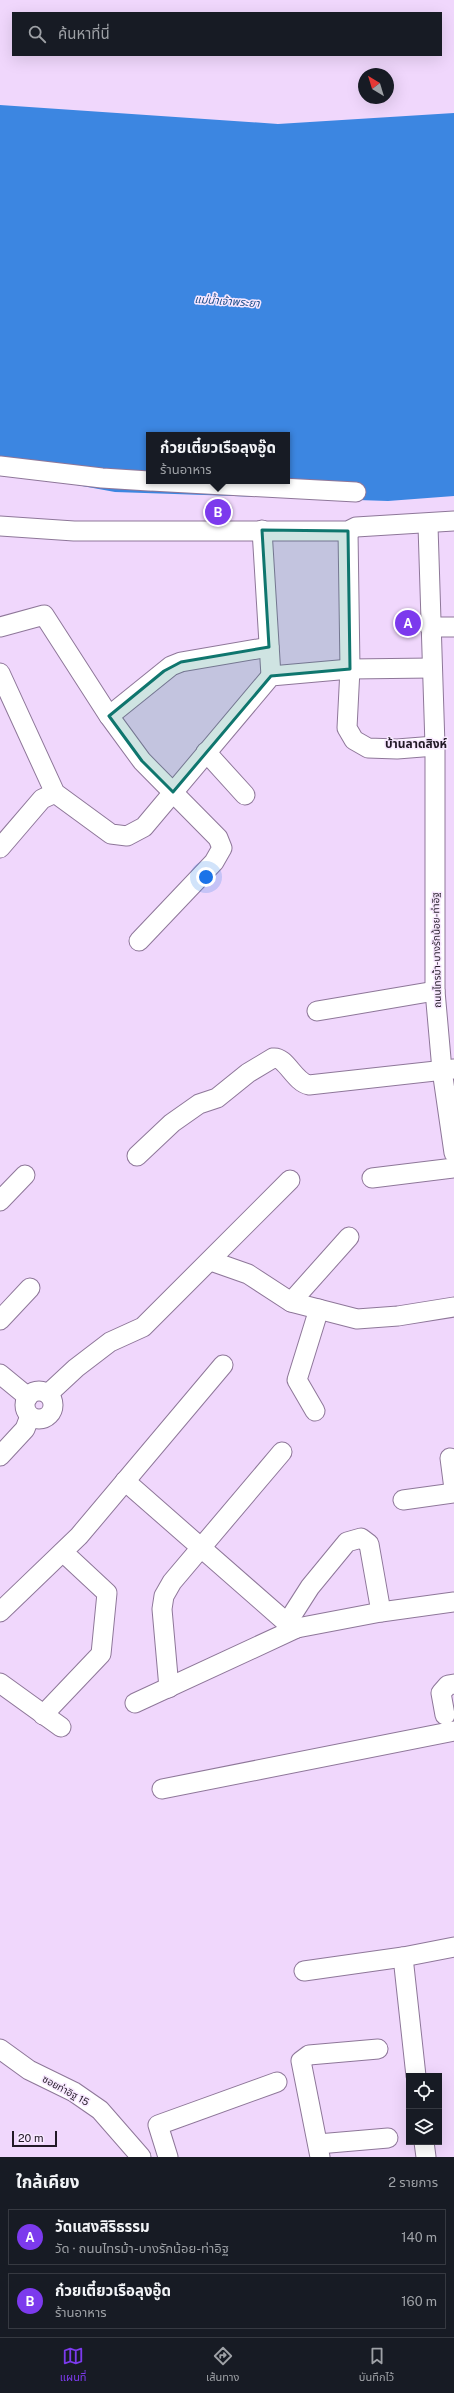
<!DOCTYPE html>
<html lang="th">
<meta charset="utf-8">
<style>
body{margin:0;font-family:"Public Sans","Noto Sans Thai",sans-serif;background:#20242c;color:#f1f3f6}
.controls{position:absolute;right:12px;bottom:12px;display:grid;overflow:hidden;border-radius:0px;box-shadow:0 4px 16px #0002}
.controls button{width:36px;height:36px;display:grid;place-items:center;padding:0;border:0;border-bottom:1px solid #363941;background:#171b24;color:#f1f3f6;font:20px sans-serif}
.compass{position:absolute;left:358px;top:68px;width:36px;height:36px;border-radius:50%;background:#171b24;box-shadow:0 4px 16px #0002;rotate:322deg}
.scale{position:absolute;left:12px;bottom:10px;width:45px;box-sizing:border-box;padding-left:4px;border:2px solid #221926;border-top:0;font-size:11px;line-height:14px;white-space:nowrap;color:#221926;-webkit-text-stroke:3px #f8e8ff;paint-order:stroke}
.you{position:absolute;left:206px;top:877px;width:14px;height:14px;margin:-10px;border:3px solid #fff;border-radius:50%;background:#1a73e8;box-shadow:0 0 0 6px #1a73e833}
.badge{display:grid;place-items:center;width:26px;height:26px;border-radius:50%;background:#7c3aed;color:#fff;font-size:13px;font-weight:700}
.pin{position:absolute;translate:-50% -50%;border:2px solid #fff;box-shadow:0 1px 4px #0006}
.popup{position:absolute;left:146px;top:432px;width:144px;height:52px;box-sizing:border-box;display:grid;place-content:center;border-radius:0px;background:#171b24;filter:drop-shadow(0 1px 3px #0005);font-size:13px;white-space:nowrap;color:#9ea1a6}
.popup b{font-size:15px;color:#f1f3f6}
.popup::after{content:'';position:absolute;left:50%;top:100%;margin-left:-8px;border:8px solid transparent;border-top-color:#171b24}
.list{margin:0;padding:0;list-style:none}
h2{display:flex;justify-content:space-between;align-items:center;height:52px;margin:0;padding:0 16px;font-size:17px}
h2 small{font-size:13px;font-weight:400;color:#9ea1a6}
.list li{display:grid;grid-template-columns:26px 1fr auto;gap:12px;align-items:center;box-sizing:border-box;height:56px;margin:0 8px 8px;padding:0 8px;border:1px solid #363941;border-radius:0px}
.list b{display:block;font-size:15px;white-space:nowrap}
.list p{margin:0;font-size:13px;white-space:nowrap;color:#9ea1a6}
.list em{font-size:13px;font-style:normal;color:#9ea1a6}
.icon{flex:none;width:22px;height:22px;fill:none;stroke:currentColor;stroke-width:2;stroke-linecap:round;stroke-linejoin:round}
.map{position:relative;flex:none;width:454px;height:2157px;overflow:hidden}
.search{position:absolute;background:#171b24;box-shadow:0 4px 16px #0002;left:12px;right:12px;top:12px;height:44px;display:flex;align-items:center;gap:10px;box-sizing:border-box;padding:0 14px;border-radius:0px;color:#9ea1a6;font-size:15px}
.sheet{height:180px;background:#171b24}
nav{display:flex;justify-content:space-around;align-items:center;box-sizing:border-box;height:56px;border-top:1px solid #363941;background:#171b24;font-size:11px;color:#9ea1a6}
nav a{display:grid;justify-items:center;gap:2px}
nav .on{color:#7c3aed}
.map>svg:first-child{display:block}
.water{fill:#3c86e1;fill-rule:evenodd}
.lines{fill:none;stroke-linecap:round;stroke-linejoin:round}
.minor-casing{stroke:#8e7799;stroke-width:21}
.minor{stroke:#fff;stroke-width:19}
.marked{fill:#0f766e;fill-opacity:0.2;stroke:#0f766e;stroke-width:3;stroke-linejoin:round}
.labels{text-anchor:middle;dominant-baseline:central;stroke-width:3;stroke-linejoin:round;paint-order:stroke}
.street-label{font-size:10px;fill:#221926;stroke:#f8e8ff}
.water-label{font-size:11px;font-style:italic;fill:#1f508c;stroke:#f8e8ff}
.quarter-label{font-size:12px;font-weight:bold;fill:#221926;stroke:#f8e8ff}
</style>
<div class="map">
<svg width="454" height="2157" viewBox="0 0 454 2157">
<rect width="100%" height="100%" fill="#f0d7fc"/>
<!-- water -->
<path class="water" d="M0,105l278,19 176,-11v383l-66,5 -273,-9 -115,-21zM149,435h138v46h-138z"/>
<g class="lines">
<!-- minor casing -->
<g class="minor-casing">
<g id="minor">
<polyline points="0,466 102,478 149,481"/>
<polyline points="151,481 356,492"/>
<polyline points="0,526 74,531 348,531 356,527 454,521"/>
<polyline points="428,526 435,746 435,991 442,1070 454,1153"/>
<polyline points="262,530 271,676"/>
<polyline points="348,531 350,669 347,728 354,740 368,748 397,749 435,746"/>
<polyline points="0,627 44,615 109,716 142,761 218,838 222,848 214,862 139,941"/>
<polyline points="430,627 454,627"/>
<polyline points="0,673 55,793 111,834 127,836 144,827 271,676 350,669 432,668"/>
<polyline points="109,716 171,666 181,662 269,647"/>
<polyline points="206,752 245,795"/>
<polyline points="0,848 42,799 55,793"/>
<polyline points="317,1011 435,991"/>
<path d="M137,1156l35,-33 27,-19 18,-6 31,-25 25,-15c13,-2 21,24 36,27l145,-16"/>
<polyline points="372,1178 454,1168"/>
<polyline points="0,1201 25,1175"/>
<polyline points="211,1261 248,1274 291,1302 357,1319 398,1316 454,1307"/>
<polyline points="291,1302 349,1237"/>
<polyline points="0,1320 30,1288"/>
<polyline points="0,1374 28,1397"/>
<circle cx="39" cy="1405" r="14"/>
<polyline points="48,1394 76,1368 110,1342 143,1327 290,1180"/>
<polyline points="315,1411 297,1380 319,1309"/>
<polyline points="0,1456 25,1429 30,1416"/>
<polyline points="450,1458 454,1489"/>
<polyline points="125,1481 287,1623 297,1628"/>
<polyline points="403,1500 454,1493"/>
<polyline points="0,1612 79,1536 223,1365"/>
<polyline points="287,1623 310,1587 347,1542 361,1538 369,1544 381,1612"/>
<polyline points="0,1683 61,1727"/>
<polyline points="169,1688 162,1609 164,1596 172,1582 282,1452"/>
<polyline points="135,1703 297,1628 381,1612 454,1602"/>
<polyline points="43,1715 101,1654 107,1593 63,1552"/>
<polyline points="445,1715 441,1693 448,1685 454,1684"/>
<polyline points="162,1789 454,1731"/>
<polyline points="403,1957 416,2076"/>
<polyline points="304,1971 403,1957 454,1947"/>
<polyline points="0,2049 29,2070 74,2092 100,2110 141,2157"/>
<polyline points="424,2142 426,2157"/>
<polyline points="318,2144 388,2138"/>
<polyline points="168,2157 158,2125 277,2082"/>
<polyline points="320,2157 301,2061 309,2055 378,2049"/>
</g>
</g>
<!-- minor -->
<use href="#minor" class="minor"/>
</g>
<!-- marked area -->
<path class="marked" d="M262,530l86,1 2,138 -79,7 -98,116 -31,-31 -33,-45 55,-45 17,-9 88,-15z"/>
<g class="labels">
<!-- street labels -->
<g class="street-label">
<text transform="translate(436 950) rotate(-91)">ถนนไทรม้า-บางรักน้อย-ท่าอิฐ</text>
<text transform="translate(66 2090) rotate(29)">ซอยท่าอิฐ 15</text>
</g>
<!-- water labels -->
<g class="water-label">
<text transform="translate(227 301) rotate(4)">แม่น้ำเจ้าพระยา</text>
</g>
<!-- quarter labels -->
<g class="quarter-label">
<text x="416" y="744">บ้านลาดสิงห์</text>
</g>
</g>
</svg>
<div class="controls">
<button><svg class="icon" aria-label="locate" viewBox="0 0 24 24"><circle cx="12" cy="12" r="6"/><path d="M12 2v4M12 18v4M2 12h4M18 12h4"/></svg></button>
<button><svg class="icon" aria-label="layers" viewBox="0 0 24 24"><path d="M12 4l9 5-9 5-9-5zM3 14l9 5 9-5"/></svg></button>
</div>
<svg class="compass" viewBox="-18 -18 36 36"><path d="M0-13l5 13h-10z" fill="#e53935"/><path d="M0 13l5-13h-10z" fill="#9ea1a6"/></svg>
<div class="scale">20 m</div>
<div class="you"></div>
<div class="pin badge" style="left:408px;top:623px">A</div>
<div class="pin badge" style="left:218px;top:512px">B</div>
<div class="popup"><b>ก๋วยเตี๋ยวเรือลุงอู๊ด</b>ร้านอาหาร</div>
<div class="search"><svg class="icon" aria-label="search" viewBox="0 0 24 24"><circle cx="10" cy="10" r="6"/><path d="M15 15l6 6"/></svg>ค้นหาที่นี่</div>
</div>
<section class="sheet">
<h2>ใกล้เคียง<small>2 รายการ</small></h2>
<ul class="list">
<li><span class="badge">A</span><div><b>วัดแสงสิริธรรม</b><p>วัด · ถนนไทรม้า-บางรักน้อย-ท่าอิฐ</p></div><em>140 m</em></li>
<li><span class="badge">B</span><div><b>ก๋วยเตี๋ยวเรือลุงอู๊ด</b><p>ร้านอาหาร</p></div><em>160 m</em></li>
</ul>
</section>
<nav>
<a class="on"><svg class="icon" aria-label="map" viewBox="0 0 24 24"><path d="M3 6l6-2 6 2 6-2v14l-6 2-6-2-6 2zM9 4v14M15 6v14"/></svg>แผนที่</a>
<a><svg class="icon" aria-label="directions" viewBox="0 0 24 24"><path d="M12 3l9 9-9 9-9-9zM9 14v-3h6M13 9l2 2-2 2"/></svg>เส้นทาง</a>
<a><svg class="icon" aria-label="saved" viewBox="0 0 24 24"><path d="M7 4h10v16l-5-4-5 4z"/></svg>บันทึกไว้</a>
</nav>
